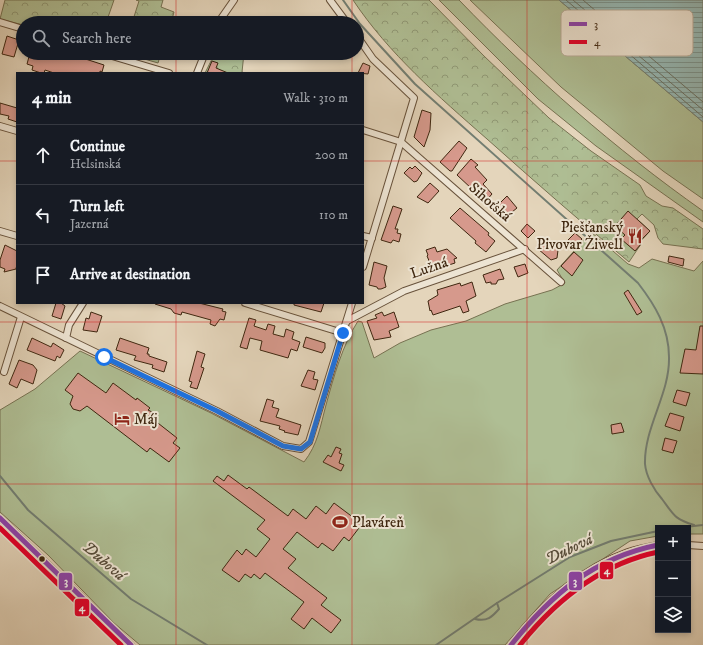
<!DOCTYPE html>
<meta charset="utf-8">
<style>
body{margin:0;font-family:"IM FELL DW Pica",serif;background:#242831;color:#f1f3f6}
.controls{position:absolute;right:12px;bottom:12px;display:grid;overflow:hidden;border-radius:0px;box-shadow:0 2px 6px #0003}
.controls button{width:36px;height:36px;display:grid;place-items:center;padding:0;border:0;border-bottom:1px solid #363941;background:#171b24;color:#f1f3f6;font:20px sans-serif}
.stop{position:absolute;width:12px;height:12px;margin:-9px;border:3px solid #1a73e8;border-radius:50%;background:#fff}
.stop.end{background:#1a73e8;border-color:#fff;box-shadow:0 1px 4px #0008}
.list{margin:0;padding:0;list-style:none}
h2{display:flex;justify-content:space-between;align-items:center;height:52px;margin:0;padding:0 16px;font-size:17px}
h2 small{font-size:13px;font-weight:400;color:#9ea1a6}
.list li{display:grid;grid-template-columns:26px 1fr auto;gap:12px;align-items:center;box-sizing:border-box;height:60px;padding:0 16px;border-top:1px solid #363941}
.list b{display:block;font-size:15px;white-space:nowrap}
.list p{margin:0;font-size:13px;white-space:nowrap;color:#9ea1a6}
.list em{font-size:13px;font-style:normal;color:#9ea1a6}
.icon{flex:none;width:22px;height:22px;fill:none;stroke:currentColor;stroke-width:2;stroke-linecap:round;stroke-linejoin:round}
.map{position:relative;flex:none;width:703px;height:645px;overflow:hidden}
.search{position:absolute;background:#171b24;box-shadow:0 2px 6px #0003;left:16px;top:16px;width:348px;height:44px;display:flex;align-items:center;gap:10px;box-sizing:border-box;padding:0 14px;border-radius:22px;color:#9ea1a6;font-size:15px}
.panel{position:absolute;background:#171b24;box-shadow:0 2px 6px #0003;left:16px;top:72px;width:348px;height:232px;border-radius:0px}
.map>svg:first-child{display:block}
.green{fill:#afbe94;stroke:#777252}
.forest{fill:url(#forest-crowns);stroke:#777252}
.water{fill:url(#water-rules);stroke:#737e72}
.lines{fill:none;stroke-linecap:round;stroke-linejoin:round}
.shore{stroke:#6a7062;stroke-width:1}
.stream{stroke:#737e72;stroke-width:2}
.building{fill:#d6998c;stroke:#3f2710}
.minor-casing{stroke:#68523b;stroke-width:8}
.minor{stroke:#ede4d3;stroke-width:6}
.bus-1-casing{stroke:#ede4d3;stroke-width:8}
.bus-2-casing{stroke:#ede4d3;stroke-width:8}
.bus-1{stroke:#8e44ad;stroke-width:5}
.bus-2{stroke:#e4002b;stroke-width:5}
.route{stroke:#1a73e8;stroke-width:5}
.grid{fill:none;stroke:#d62828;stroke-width:1;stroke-opacity:0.55}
.bus-dot{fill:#3f2710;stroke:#ede4d3;stroke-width:1.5}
.labels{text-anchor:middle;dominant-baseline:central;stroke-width:4;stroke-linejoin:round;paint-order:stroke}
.street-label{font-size:15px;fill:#3f2710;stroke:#ede4d3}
.poi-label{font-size:15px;fill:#3f2710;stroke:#ede4d3;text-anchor:start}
.water-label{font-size:16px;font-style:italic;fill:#554b39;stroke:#ede4d3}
.key{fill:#ede4d3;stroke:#b9ab98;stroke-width:1}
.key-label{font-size:11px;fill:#3f2710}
.line-badge{stroke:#ede4d3;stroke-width:1.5}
.badge-label{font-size:11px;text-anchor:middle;font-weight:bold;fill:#fff}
</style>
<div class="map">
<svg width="703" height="645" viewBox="0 0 703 645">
<defs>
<pattern id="forest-crowns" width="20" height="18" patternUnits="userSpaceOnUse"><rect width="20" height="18" fill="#afbe94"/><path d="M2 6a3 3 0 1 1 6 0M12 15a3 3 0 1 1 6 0" fill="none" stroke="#909a77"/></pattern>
<pattern id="water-rules" width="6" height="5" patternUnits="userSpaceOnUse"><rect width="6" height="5" fill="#96b8b4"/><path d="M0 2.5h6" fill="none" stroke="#7c9691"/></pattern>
</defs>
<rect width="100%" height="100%" fill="#e4d5bb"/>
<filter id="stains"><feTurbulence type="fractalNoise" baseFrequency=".005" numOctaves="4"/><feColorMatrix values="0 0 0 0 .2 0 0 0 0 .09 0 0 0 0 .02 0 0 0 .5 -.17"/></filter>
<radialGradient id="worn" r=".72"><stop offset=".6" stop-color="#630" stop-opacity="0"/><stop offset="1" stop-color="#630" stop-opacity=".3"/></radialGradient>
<!-- green -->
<g class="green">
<path d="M439,0h20c74,77 156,149 244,211v11l-107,-76 -58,-47z"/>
<polygon points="470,0 559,0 703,122 703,199 663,171 561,87"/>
<path d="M591,232l37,32 11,4 13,-9 42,12 9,-10v273h-15v-6h-30v8l-28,5 -80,53 -45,51h-365l-26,-22 -66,-68 -48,-43v-102l35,-21 45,-38 131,62 93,49c14,-18 16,-35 22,-57 8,-29 16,-59 32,-84l4,1 12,36 26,-15 31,-13 35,-9 39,-17 47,-14 13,-7 -8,-13z"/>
</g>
<!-- forest -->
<g class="forest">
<polygon points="5,0 114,0 106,23 23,23 23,25 0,19"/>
<polygon points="136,0 163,0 161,7 174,12 171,23 132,23 139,1"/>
<path d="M353,0h76l55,56 65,62 42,33 49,34 6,11 16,10 11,2 30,21v20l-40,-5 -5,-6 -4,-13 -12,-11 -5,5 13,12 -10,11 1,2 -12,18c-48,-40 -95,-81 -142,-123 -49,-43 -98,-85 -134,-139z"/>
<polygon points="124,53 161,53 158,63"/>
<polygon points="215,53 244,53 242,72 245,73 205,73"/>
</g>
<!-- water -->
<polygon class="water" points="559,0 703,0 703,122"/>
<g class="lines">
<!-- shore -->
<g class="shore">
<polyline points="566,0 703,117"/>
<polyline points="573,0 703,110"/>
<polyline points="583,0 703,102"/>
</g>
<!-- stream -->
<g class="stream">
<path d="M343,0l17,24 55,60 223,199c17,22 31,45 31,74 1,37 -25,70 -24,107 1,12 9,26 17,35 12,16 12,20 32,26"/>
<polyline points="0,476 28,510 131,599 207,645"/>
<polyline points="676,528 703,525"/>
<path d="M475,619c12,3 17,-2 24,-10l-2,-6"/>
<polyline points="436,645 497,603 570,557 611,541 658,531"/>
</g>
</g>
<!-- building -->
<g class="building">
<polygon points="7,36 19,40 14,57 2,54"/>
<polygon points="30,53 53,53 62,56 63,53 70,54 104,65 102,72 100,71 100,73 54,73 45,70 44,73 41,73 32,70 33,66 27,64"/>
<polygon points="212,61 218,63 216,68 228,73 207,73"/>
<polygon points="363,63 370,66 368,74 358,73"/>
<polygon points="0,103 17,108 17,122 8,119 9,116 0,114"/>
<polygon points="422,110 431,113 430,130 424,147 414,137"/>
<polygon points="459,141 467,148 452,171 450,171 440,162"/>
<polygon points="471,159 478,165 475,167 487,180 483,184 492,194 485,202 474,193 475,192 472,189 457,175"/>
<polygon points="415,166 422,173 417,181 414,182 404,173 410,167 412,169"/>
<polygon points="430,183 439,191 428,203 417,197"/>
<polygon points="507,196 517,208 507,216 495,208"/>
<polygon points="393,206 402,209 395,229 398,229 397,233 401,234 399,242 393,240 391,243 381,240"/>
<polygon points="460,208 489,233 488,235 495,241 486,252 475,243 476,241 450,218"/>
<polygon points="628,211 650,231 639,242 641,244 635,251 621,239 625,235 615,226"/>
<polygon points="527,224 535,231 528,238 521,231"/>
<polygon points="575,233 582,239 575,247 568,240"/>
<polygon points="546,240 558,250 557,258 551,260 538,249"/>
<polygon points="5,245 17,251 17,264 16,269 4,272 5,269 0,267 0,260"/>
<polygon points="435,247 437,252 447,249 457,258 454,259 455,263 433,270 427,256 428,255 426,250"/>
<polygon points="574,252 583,260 572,276 561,266"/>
<polygon points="669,256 684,259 683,266 668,262"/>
<polygon points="374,262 387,266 384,278 386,287 381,289 378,289 377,287 369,285"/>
<polygon points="525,264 528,273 518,277 514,267"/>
<polygon points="500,269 504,279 498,280 496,284 491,284 491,282 486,283 483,275"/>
<polygon points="472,282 476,296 466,301 469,311 463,313 460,306 433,315 431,310 430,311 428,301 438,295 437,290 460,283 461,286"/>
<polygon points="628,290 642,312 637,315 624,293"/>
<polygon points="56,303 61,303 65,306 61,319 52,316"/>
<polygon points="156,303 199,303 223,309 222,311 226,312 224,320 220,319 215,326 210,324 211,320 182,312 181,315 174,313 171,309 155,304"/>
<polygon points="294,303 324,303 321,312 294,305"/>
<polygon points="91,312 102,316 97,332 83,330 86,318 89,319"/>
<polygon points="382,312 384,316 394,312 399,327 389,331 391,337 374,340 367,321 377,318 375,315"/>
<polygon points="249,318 256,320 254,326 266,330 268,324 275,326 273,334 284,337 286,329 294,332 292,339 300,342 297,351 291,349 288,358 260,350 262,341 250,338 247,349 240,347"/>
<polygon points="700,326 703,326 703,374 680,373 685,349 696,350"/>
<polygon points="306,337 325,343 325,348 322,353 303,347"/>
<polygon points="32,338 51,347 53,343 64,350 60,358 57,356 55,361 27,350"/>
<polygon points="120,338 149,348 147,354 149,354 149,356 167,362 164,372 152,368 153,365 134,360 136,356 116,350"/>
<polygon points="197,351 205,354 201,367 204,368 197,389 190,387 192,382 189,381"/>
<polygon points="19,360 33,365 37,370 33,384 21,379 17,388 9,384"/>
<polygon points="308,370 315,372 313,379 318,380 315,390 301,386"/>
<polygon points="78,373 106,393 113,383 136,400 137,398 150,408 148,410 152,412 149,416 177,438 173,443 180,448 169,462 150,448 147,452 87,406 80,411 73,409 70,404 73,396 65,390"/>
<polygon points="677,390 690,393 686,406 673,402"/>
<polygon points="267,399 274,401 272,407 279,409 276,417 301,425 298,435 284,432 285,431 279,429 280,426 260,421"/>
<polygon points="670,413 684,417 680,431 665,426"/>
<polygon points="621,423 624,432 612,434 611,425"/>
<polygon points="665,438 677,441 673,453 662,450"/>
<polygon points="336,447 341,449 339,453 342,454 339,463 344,465 341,471 323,462 328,455 331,457"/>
<polygon points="228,475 247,489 249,487 288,516 293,509 306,519 316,506 326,514 334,503 362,524 349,541 344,537 333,551 322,543 318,548 297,532 283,549 296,559 288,568 327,598 321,605 341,620 331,633 312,618 304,629 291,619 304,602 265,573 260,579 254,574 251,578 245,574 239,582 222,570 237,550 242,555 246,549 256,557 270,539 257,529 265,520 213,481 217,476 224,481"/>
</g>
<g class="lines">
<!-- minor casing -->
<g class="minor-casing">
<g id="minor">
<polyline points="330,0 347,23"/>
<polyline points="0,22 23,29"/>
<polyline points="218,23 234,0"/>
<polyline points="357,36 373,59 414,98 363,267"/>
<polyline points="102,53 169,73"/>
<polyline points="197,73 205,53"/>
<polyline points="0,126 17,131"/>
<polyline points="363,130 401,142 561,282"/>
<polyline points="0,231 17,236"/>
<polyline points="363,236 372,238"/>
<polyline points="245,303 343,333"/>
<polyline points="0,306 217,411 283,446 301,449 309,442 352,303"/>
<polyline points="347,321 404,291 525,249"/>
<polyline points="66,338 69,325 83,303"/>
<polyline points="4,372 21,317"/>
<polyline points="0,518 131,645"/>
<polyline points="688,545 703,546"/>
<path d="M511,645c30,-39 69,-76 117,-93 10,-3 20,-5 30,-7"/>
</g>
</g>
<!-- minor -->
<use href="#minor" class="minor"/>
<!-- bus-1 casing -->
<g class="bus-1-casing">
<g id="bus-1">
<polyline points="0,518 131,645"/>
<path d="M511,645c40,-50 82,-87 147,-100"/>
</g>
</g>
<!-- bus-2 casing -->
<g class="bus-2-casing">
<g id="bus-2">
<polyline points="0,528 121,645"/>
<path d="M520,645c36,-45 80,-81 138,-93"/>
</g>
</g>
<!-- bus-1 -->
<use href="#bus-1" class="bus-1"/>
<!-- bus-2 -->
<use href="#bus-2" class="bus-2"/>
</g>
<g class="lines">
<!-- route -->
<polyline class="route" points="104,357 217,411 283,446 301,449 310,442 343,333"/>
</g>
<!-- grid -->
<path class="grid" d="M176,0v23M352,0v23M527,0v645M176,53v20M352,53v20M0,161h17M363,161h340M176,303v342M352,303v342M0,322h703M0,484h703"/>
<!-- icons -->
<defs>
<g id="restaurant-bare" transform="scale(1.2)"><path d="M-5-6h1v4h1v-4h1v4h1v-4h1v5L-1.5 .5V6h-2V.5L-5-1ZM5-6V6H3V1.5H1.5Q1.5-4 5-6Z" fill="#8f2418" stroke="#ede4d3" stroke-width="2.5" paint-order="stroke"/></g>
<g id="hotel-bare" transform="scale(1.2)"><path d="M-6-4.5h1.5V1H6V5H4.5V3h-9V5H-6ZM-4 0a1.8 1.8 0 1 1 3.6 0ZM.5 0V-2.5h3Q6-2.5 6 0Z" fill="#8f2418" stroke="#ede4d3" stroke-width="2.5" paint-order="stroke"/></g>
<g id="stadium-bare" transform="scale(1.2)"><path d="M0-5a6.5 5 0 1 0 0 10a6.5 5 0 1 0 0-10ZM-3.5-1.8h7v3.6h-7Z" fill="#8f2418" stroke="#ede4d3" stroke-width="2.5" paint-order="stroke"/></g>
</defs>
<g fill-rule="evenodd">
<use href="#restaurant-bare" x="635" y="236"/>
<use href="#hotel-bare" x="122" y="419"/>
<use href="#stadium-bare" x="340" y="522"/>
</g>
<!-- markers -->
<circle class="bus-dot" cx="42" cy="559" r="3.5"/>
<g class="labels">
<!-- street labels -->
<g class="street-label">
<text transform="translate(490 202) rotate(41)">Sihoťská</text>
<text transform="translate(429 268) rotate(-19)">Lužná</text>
</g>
<!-- poi labels -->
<g class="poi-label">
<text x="623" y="227" text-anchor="end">Piešťanský<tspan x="623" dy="17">Pivovar Žiwell</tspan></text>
<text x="134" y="419">Máj</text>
<text x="352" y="522">Plaváreň</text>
</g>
<!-- water labels -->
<g class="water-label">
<text transform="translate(569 549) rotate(-26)">Dubová</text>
<text transform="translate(104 561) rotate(41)">Dubová</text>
</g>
</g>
<!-- legend -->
<rect x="561" y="10" width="132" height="46" rx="6" class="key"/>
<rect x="569" y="22" width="18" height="4" fill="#8e44ad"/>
<rect x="569" y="40" width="18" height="4" fill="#e4002b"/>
<g class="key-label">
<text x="594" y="28">3</text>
<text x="594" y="46">4</text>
</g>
<g class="line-badge">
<rect x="599" y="561" width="15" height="19" rx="4" fill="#e4002b"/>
<rect x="568" y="571" width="15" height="20" rx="4" fill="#8e44ad"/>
<rect x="58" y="572" width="15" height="19" rx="4" fill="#8e44ad"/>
<rect x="74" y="598" width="16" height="19" rx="4" fill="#e4002b"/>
</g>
<g class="badge-label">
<text x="607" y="574">4</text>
<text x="575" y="585">3</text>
<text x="66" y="585">3</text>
<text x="82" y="611">4</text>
</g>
<rect width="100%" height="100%" filter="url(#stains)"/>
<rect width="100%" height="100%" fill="url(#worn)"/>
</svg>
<div class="controls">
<button>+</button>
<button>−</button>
<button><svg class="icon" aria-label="layers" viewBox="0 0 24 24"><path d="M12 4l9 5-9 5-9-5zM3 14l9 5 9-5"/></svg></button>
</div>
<div class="stop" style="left:104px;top:357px"></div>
<div class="stop end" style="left:343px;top:333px"></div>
<div class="search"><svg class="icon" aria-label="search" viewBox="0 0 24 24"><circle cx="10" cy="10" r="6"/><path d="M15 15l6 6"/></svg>Search here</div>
<section class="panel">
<h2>4 min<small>Walk · 310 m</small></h2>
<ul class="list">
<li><svg class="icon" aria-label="ahead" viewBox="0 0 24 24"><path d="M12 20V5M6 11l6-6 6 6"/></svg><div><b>Continue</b><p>Helsinská</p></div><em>200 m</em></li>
<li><svg class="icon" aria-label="left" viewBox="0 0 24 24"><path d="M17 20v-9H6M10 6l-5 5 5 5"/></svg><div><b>Turn left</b><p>Jazerná</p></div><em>110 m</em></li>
<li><svg class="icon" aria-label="arrive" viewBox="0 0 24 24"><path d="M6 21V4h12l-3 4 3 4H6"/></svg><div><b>Arrive at destination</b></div></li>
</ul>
</section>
</div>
